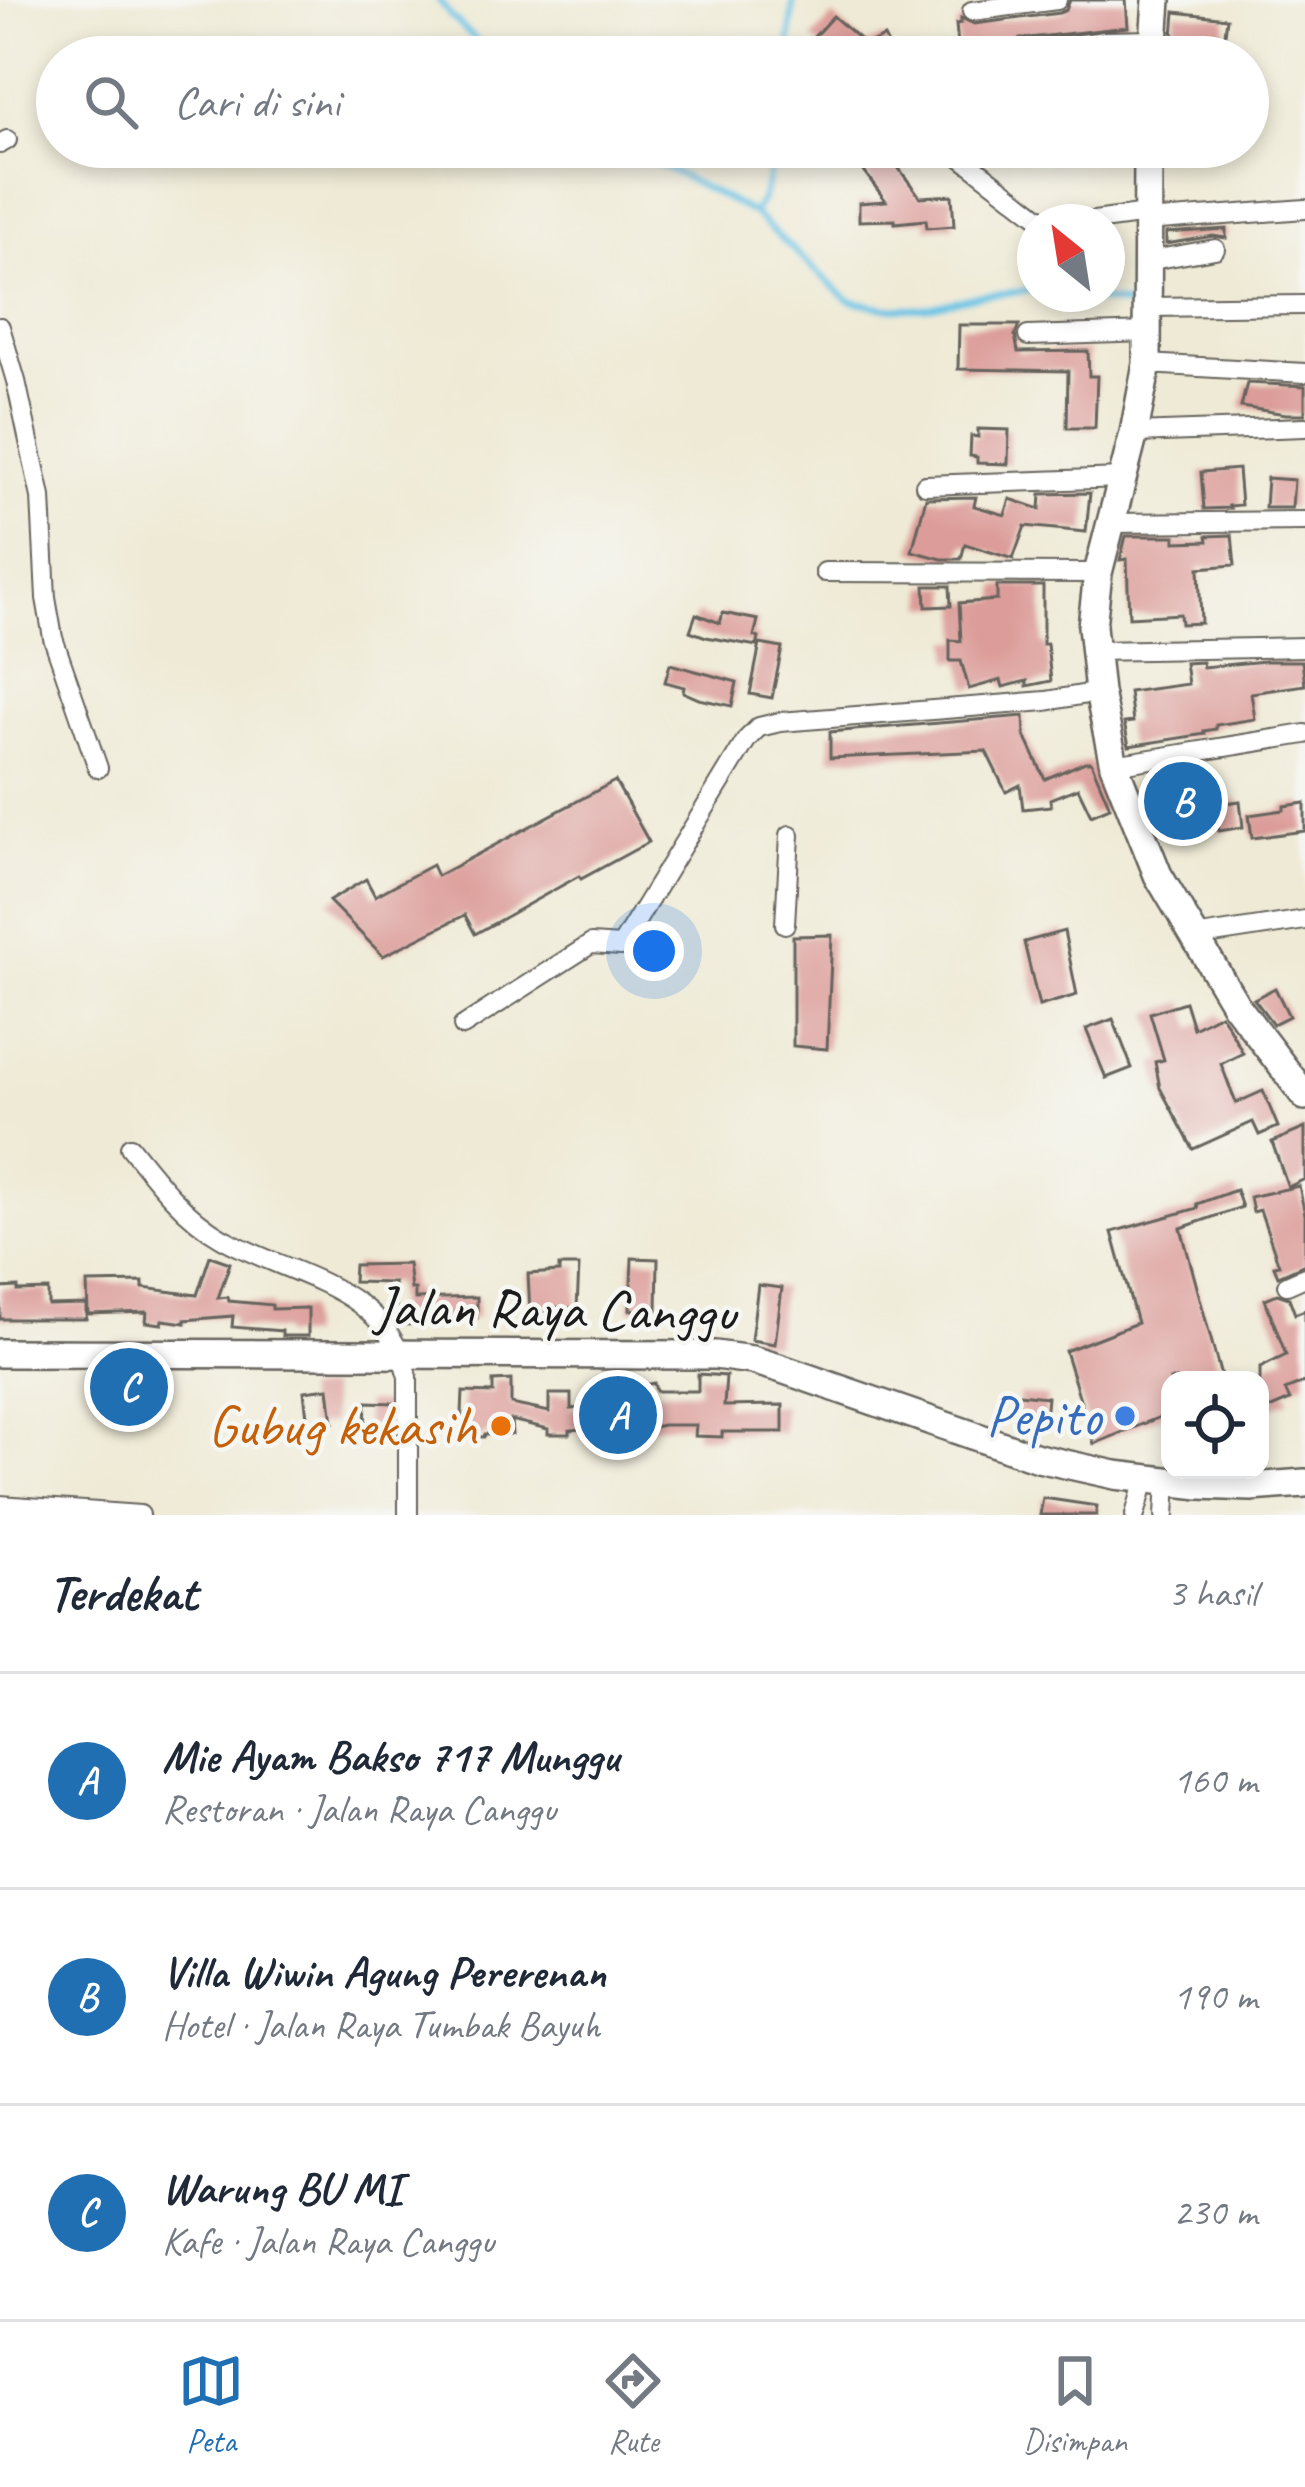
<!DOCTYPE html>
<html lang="id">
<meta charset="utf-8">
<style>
body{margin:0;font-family:Caveat,sans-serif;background:#f2f2f3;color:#1f2937}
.controls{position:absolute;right:36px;bottom:36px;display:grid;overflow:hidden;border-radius:24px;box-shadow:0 6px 18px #0003}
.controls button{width:108px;height:108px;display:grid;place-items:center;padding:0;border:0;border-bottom:3px solid #e0e1e3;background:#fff;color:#1f2937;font:60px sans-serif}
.compass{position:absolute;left:1017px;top:204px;width:108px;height:108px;border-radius:50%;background:#fff;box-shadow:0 6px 18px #0003;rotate:330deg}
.you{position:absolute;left:654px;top:951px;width:42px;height:42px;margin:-30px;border:9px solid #fff;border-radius:50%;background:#1a73e8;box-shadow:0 0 0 18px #1a73e833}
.badge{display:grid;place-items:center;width:78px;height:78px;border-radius:50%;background:#1f6fb2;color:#fff;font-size:39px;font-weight:700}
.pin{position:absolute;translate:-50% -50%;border:6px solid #fff;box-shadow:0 3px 12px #0006}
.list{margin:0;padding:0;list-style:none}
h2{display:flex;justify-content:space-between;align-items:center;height:156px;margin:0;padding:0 48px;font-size:51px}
h2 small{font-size:39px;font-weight:400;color:#747a83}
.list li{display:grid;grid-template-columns:78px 1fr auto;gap:36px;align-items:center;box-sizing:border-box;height:216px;padding:0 48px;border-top:3px solid #e0e1e3}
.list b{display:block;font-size:45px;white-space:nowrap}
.list p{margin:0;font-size:39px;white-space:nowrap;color:#747a83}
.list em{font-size:39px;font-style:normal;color:#747a83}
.icon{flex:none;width:66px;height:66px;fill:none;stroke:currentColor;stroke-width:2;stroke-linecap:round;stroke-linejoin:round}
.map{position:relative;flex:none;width:1305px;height:1515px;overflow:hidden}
.search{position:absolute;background:#fff;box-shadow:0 6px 18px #0003;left:36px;right:36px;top:36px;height:132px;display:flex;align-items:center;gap:30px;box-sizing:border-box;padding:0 42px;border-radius:66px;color:#747a83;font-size:45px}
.sheet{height:804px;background:#fff}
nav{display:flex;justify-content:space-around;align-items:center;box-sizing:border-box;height:168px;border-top:3px solid #e0e1e3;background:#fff;font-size:33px;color:#747a83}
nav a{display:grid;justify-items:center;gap:6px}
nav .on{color:#1f6fb2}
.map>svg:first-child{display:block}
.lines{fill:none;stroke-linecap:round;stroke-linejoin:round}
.stream{stroke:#68c4e6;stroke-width:6}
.building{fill:#dc9c99}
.street-casing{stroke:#66645d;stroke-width:22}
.secondary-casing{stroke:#66645d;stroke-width:32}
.street{stroke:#fff;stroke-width:18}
.secondary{stroke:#fff;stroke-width:27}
.shop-dot{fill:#3f7fe0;stroke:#f6f6f2;stroke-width:4.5}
.food-dot{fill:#e8710a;stroke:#f6f6f2;stroke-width:4.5}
.labels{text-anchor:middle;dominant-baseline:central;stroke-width:9;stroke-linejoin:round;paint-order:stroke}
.street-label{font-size:57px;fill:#1c1c1c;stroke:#f6f6f2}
.shop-label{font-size:57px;fill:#366cbe;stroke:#f6f6f2;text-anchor:end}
.food-label{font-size:57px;fill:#c56008;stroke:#f6f6f2;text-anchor:end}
</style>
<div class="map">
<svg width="1305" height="1515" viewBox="0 0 1305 1515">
<rect width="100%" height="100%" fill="#f6f6f2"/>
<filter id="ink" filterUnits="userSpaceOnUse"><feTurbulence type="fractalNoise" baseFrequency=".00833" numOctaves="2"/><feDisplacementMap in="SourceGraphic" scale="24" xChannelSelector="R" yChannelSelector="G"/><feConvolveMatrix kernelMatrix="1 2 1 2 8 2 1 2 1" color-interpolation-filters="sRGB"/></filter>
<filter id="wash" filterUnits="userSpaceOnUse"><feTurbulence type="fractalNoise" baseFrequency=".004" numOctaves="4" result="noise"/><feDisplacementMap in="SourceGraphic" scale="48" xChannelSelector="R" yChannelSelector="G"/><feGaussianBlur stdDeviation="2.7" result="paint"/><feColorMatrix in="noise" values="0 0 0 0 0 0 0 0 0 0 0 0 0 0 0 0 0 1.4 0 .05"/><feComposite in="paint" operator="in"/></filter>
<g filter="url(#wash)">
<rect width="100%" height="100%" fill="#efead5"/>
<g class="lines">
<!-- stream -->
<g class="stream">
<polyline points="439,0 451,17 495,57"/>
<polyline points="789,57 793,0"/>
<polyline points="625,147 753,213 848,300 886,308 924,308 982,295 1035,290"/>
<polyline points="753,213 763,198 775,147"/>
<polyline points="1064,294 1137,307"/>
</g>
</g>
<g id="blocks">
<!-- building -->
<g class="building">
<polygon points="1070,0 1126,0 1128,27 1020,39 1010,46 1009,55 959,57 956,24 961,23 961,18 974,24 1059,13 1066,10"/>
<polygon points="1175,12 1227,18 1224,42 1173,36"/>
<polygon points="833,16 866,45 884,37 894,57 832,57 812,39"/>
<polygon points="868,147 883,147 920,197 952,195 954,226 927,228 926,220 895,223 895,220 859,221 859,203 886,201 854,158"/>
<polygon points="1226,229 1226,238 1213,236 1166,244 1166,233"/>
<polygon points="959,325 1019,325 1015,335 1018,352 1088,351 1089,376 1097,376 1095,428 1067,428 1068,371 958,369"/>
<polygon points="1247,383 1305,386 1305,414 1286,414 1241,407"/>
<polygon points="978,429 1009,430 1008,464 977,463 977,457 970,456 971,436 978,437"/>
<polygon points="1238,469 1241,505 1229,506 1230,508 1204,509 1201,472"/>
<polygon points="1267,478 1294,480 1292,508 1265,508"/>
<polygon points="1090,493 1086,532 1025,526 1013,559 965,544 961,559 942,559 912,551 926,498 976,497 974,506 1005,515 1010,499 1040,509 1041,494"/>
<polygon points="1232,535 1235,565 1199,568 1201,623 1181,624 1180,614 1129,617 1127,559 1120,560 1126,536 1175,536 1175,542 1208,541 1207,536"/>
<polygon points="925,586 950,586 951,606 926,607"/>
<polygon points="997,586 1043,586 1043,644 1047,644 1051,681 1027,686 1027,681 1003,687 1001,680 969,689 961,661 950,661 950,640 961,641 959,603 997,600"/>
<polygon points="723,613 758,620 754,636 759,638 757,646 706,637 690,631 696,614 720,623"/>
<polygon points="760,644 782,648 772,698 750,694"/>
<polygon points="1265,661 1302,661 1305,685 1251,693 1255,719 1216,725 1216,729 1204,731 1205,734 1129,746 1124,723 1133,722 1129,692 1188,684 1185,663 1202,662 1203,667"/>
<polygon points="670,664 737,682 732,706 699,699 683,692 684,687 665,682"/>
<polygon points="1024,716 1025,736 1045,779 1085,762 1091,762 1110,807 1091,815 1078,788 1050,799 1051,806 1023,809 1020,785 1006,792 986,751 830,758 830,732"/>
<polygon points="615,781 649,842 581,879 579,876 475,934 465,915 383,956 329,901 366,879 375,896 432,865 437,876"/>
<polygon points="1202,785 1205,806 1240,801 1243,827 1219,831 1218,824 1165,831 1160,791"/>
<polygon points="1305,803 1305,831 1252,838 1249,815 1284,810 1284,806"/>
<polygon points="1064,931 1077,995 1039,1006 1024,942"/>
<polygon points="832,935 827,1049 793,1046 793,936"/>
<polygon points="1275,988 1289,1016 1273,1024 1254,999"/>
<polygon points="1185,1002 1193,1028 1220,1014 1227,1024 1243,1053 1221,1064 1236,1103 1263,1091 1278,1127 1259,1135 1253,1122 1193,1149 1160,1088 1155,1062 1164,1060 1150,1013"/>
<polygon points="1113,1019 1132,1068 1106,1078 1086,1029"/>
<polygon points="1305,1128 1305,1179 1288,1187 1272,1142"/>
<polygon points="1299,1186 1305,1215 1305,1264 1278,1276 1274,1266 1279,1265 1260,1210 1253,1212 1250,1197"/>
<polygon points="1236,1190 1242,1207 1181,1228 1222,1380 1170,1380 1170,1413 1094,1444 1065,1351 1137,1323 1112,1232 1198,1208 1197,1204"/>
<polygon points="210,1256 230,1263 218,1298 228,1297 229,1301 272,1305 272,1309 308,1308 308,1336 282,1336 282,1331 232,1327 233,1316 185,1320 185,1323 163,1320 162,1324 146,1322 147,1312 88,1314 87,1283 143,1282 143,1288 197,1295"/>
<polygon points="632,1258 658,1259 657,1310 630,1310"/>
<polygon points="408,1264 411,1289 415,1289 415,1299 477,1297 477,1318 436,1320 436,1324 398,1325 394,1283 353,1282 354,1265"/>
<polygon points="559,1266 579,1266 577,1308 552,1307 553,1312 530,1313 528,1274 559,1272"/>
<polygon points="758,1285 782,1288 775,1344 751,1340"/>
<polygon points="18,1287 18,1291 48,1290 48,1305 86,1304 86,1319 0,1319 0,1288"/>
<polygon points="1277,1294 1289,1298 1295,1314 1305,1310 1305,1382 1285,1390 1290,1400 1260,1413 1260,1368 1286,1355 1265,1299"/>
<polygon points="698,1374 726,1376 724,1406 783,1405 783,1432 722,1432 722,1437 695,1436 696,1425 663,1425 639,1430 638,1426 604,1427 570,1430 570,1434 548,1434 548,1429 511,1420 512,1434 485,1434 484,1437 461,1436 463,1392 493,1393 493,1381 511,1380 511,1404 549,1412 549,1394 571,1394 571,1409 633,1402 630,1388 654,1383 656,1391 698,1391"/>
<polygon points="329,1388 333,1423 308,1426 304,1391"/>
<polygon points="1019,1394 1047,1397 1045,1420 1017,1418"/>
<polygon points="366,1402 394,1403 394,1427 365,1426"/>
<polygon points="1043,1498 1097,1506 1096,1515 1040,1515"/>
</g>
</g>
</g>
<g filter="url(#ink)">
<use href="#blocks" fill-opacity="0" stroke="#66645d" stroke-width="3"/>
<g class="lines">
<!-- street casing -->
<g class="street-casing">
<g id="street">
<polyline points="972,11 1057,0"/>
<polyline points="1022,52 1105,41 1154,40"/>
<polyline points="0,144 7,140"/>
<polyline points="948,147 1045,222"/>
<polyline points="1146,221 1305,209"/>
<polyline points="1087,222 1146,214"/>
<polyline points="1146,261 1215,249"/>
<polyline points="1148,307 1305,305"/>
<polyline points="0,327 16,381 41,497 46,598 53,638 98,768"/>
<polyline points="1028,336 1148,332"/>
<polyline points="1147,364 1305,373"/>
<polyline points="1134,433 1305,427"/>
<polyline points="925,485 1122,478"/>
<polyline points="1110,523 1305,521"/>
<polyline points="825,572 1098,573"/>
<polyline points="1094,651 1305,647"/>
<polyline points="1114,765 1305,734"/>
<polyline points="785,924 790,835"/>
<polyline points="1194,937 1305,920"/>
<polyline points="463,1026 591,944 621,946 747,739 759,727 780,722 1046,701 1099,692"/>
<path d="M130,1147c26,33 55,70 92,91 71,40 164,47 186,139v138"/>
<polyline points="1287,1285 1305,1277"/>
<polyline points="0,1505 140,1515"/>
<polyline points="1135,1515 1145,1479"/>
<polyline points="1165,1515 1167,1481"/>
</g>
</g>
<!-- secondary casing -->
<g class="secondary-casing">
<g id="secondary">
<polyline points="1153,57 1157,0"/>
<polyline points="1148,147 1147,364 1134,433 1098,573 1092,626 1099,692 1114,765 1158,875 1235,1004 1305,1096"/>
<polyline points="0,1353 715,1355 752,1360 779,1368 1038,1458 1115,1475 1200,1485 1251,1487 1305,1483"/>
</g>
</g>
<!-- street -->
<use href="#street" class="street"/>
<!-- secondary -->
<use href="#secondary" class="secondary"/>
</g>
</g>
<!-- markers -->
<circle class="shop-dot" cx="1125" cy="1416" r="12"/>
<circle class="food-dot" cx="501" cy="1426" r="12"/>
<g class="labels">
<!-- street labels -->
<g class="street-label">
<text transform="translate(555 1309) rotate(1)">Jalan Raya Canggu</text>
</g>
<!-- shop labels -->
<g class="shop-label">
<text x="1101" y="1416">Pepito</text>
</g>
<!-- food labels -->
<g class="food-label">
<text x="477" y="1426">Gubug kekasih</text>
</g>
</g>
</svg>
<div class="controls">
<button><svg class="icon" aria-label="locate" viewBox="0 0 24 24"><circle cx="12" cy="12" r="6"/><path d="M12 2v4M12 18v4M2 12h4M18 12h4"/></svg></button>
</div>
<svg class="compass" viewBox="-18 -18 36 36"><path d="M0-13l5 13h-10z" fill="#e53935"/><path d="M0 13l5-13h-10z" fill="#747a83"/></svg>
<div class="you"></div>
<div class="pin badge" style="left:618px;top:1415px">A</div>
<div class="pin badge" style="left:1183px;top:801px">B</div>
<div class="pin badge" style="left:129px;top:1387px">C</div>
<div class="search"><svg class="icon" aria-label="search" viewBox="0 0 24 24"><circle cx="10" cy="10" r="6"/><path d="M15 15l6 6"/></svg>Cari di sini</div>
</div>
<section class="sheet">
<h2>Terdekat<small>3 hasil</small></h2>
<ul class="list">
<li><span class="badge">A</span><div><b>Mie Ayam Bakso 717 Munggu</b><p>Restoran · Jalan Raya Canggu</p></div><em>160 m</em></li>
<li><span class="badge">B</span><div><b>Villa Wiwin Agung Pererenan</b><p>Hotel · Jalan Raya Tumbak Bayuh</p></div><em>190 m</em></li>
<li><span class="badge">C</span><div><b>Warung BU MI</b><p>Kafe · Jalan Raya Canggu</p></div><em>230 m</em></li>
</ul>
</section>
<nav>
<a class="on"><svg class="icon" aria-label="map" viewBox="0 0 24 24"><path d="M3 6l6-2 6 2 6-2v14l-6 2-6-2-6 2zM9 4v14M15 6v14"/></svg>Peta</a>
<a><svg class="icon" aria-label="directions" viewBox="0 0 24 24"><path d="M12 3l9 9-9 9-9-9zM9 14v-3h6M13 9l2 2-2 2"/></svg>Rute</a>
<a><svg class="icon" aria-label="saved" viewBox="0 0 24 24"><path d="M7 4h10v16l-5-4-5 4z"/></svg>Disimpan</a>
</nav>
